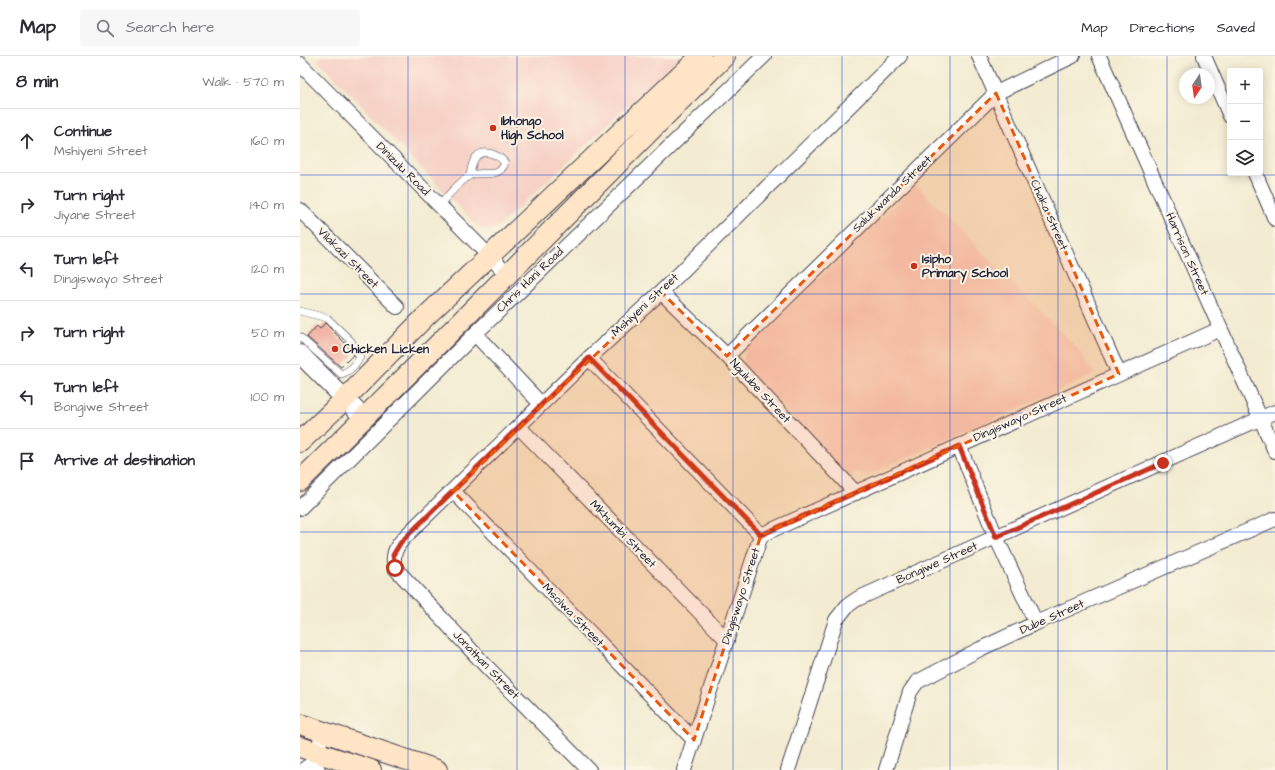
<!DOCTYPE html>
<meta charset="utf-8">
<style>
body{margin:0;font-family:"Architects Daughter",sans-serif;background:#f7f7f7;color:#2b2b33}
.controls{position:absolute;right:12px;top:12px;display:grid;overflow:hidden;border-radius:4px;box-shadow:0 2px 10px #0003}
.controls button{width:36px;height:36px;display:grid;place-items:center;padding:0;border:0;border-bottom:1px solid #e1e1e2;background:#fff;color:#2b2b33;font:20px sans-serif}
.compass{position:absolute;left:879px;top:12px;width:36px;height:36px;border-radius:50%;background:#fff;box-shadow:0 2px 10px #0003;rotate:193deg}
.stop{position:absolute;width:12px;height:12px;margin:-9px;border:3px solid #c8321e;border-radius:50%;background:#fff}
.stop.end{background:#c8321e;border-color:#fff;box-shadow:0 1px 4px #0008}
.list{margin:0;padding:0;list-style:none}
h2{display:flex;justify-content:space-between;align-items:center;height:52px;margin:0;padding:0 16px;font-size:17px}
h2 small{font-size:13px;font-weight:400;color:#7c7c81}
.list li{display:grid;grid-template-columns:26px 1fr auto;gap:12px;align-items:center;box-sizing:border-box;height:64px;padding:0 16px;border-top:1px solid #e1e1e2}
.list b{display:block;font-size:15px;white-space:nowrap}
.list p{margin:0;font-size:13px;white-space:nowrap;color:#7c7c81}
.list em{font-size:13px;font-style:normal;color:#7c7c81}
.icon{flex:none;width:22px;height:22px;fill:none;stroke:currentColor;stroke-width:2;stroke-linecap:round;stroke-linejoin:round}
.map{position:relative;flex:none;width:975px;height:714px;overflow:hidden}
header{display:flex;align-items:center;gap:24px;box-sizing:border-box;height:56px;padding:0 20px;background:#fff;border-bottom:1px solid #e1e1e2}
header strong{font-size:19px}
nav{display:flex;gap:22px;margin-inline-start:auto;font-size:14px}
.search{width:280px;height:36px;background:#f7f7f7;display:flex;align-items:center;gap:10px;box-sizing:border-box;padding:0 14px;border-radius:4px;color:#7c7c81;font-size:15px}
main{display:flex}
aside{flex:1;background:#fff}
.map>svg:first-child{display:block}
.built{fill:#f7d1c6}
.building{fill:#ee9f92}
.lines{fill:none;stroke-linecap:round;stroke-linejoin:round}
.service-casing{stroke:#414052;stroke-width:8}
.minor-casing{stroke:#414052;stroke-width:16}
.tertiary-casing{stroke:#414052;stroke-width:20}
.secondary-casing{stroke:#414052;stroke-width:22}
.service{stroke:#fff;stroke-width:7}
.minor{stroke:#fff;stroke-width:14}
.tertiary{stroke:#fff;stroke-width:18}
.secondary{stroke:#ffe4c6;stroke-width:20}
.route{stroke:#c8321e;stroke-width:5}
.marked{fill:#e8590c;fill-opacity:0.2;stroke:#e8590c;stroke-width:3;stroke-dasharray:8 5;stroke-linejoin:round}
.grid{fill:none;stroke:#1d4ed8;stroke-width:1;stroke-opacity:0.55}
.poi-dot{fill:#c8321e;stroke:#fcf5e5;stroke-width:1.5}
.labels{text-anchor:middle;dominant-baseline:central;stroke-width:4;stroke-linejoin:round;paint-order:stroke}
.poi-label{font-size:12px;font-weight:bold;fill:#22223b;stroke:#fcf5e5;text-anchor:start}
.street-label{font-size:12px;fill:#22223b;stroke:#fcf5e5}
</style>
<header>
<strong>Map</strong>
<div class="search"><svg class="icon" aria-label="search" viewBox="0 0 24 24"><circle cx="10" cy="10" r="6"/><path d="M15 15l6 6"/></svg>Search here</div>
<nav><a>Map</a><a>Directions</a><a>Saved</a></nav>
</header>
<main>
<aside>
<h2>8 min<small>Walk · 570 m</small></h2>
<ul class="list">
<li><svg class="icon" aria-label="ahead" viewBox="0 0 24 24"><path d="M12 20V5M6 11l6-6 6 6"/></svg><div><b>Continue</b><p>Mshiyeni Street</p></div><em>160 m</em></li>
<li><svg class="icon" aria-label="right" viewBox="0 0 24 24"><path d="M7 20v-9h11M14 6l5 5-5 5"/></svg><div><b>Turn right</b><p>Jiyane Street</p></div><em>140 m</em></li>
<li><svg class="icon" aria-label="left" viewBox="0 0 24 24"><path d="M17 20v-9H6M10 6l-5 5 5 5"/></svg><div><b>Turn left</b><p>Dingiswayo Street</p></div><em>120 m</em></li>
<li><svg class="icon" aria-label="right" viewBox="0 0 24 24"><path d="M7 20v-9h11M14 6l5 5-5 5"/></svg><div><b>Turn right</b></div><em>50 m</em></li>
<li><svg class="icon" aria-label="left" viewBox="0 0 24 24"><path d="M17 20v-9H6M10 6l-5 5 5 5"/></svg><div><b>Turn left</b><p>Bongiwe Street</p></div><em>100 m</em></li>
<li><svg class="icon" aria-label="arrive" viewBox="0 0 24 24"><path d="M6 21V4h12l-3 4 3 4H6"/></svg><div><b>Arrive at destination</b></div></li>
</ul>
</aside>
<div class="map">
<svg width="975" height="714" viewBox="0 0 975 714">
<rect width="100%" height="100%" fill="#fcf5e5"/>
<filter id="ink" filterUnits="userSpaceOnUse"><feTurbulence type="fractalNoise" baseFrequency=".025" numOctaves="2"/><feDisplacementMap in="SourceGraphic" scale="8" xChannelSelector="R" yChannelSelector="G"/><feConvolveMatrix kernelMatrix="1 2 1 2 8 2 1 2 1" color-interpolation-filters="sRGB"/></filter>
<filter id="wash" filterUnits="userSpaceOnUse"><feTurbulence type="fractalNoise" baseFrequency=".012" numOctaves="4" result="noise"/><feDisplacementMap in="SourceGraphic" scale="16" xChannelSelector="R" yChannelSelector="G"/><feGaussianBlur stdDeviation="0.9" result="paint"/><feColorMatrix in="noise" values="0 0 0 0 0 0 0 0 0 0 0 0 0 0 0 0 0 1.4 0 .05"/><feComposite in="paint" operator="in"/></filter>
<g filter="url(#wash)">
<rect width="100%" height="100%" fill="#f3ecd2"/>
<!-- built -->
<g class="built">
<polygon points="22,0 381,0 198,171 190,174 180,173 17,4"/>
<polygon points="616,129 777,292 795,318 564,421 561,417 554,417 551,422 443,310 445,293"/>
</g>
<g id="blocks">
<!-- building -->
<polygon class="building" points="25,267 46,288 53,299 41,311 7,281 17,270 20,273"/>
</g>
</g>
<g filter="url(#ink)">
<use href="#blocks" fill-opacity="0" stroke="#414052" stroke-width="1"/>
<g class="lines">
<!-- service casing -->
<g class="service-casing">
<g id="service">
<path d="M139,149c9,-9 19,-22 30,-29 12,-7 29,5 36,-13 -6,-8 -21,-15 -29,-6 -4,4 -5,13 -6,18"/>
<path d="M0,255l27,7 24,23 9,16c-3,7 -11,15 -19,17l-41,-37"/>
</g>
</g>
<!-- minor casing -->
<g class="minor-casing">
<g id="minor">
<polyline points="679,0 819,318"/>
<polyline points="799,0 975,395"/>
<polyline points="904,0 930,60"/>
<polyline points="0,8 207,218"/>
<polyline points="955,117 975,163"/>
<polyline points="0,154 97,251"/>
<polyline points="361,236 427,300 556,437"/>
<polyline points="175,278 241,348"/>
<polyline points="427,300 696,37 773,0"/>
<polyline points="289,302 461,479"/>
<polyline points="219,371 427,584"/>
<polyline points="659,390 696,481 736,567"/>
<polyline points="153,435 394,684"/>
<polyline points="0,452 175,278 464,0"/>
<polyline points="3,714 14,706"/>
<polyline points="18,714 14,706 23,676"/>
<path d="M289,714l-104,-105 -90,-97c-6,-21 11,-31 24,-45l170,-165 72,-66 239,-236"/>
<polyline points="384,714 461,479 920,273"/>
<polyline points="488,714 536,564 547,550 557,543 975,356"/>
<polyline points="586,714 610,636 617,626 680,593 736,567 975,463"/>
</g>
</g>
<!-- tertiary casing -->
<g class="tertiary-casing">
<polyline id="tertiary" points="0,298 64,362"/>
</g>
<!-- secondary casing -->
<g class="secondary-casing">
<g id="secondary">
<polyline points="0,386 45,343 124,262 401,0"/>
<path d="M0,425c143,-140 283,-283 425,-425"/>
<polyline points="0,668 137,714"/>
<polyline points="0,691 71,714"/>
</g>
</g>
<!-- service -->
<use href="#service" class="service"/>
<!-- minor -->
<use href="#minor" class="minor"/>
<!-- tertiary -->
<use href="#tertiary" class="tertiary"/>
<!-- secondary -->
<use href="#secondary" class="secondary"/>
</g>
</g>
<g class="lines" filter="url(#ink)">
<!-- route -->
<polyline class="route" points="95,512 93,499 101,486 289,302 461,479 659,390 696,481 863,407"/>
</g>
<!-- marked area -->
<path class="marked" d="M696,37l123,281 -358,161 -67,205 -241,-249 208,-199 66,64z"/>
<!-- grid -->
<path class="grid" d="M108,0v714M217,0v714M325,0v714M433,0v714M542,0v714M650,0v714M758,0v714M867,0v714M0,119h975M0,238h975M0,357h975M0,476h975M0,595h975"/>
<!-- markers -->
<g class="poi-dot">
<circle cx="193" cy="72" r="4"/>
<circle cx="614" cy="210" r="4"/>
<circle cx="35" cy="293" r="4"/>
</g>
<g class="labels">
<!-- poi labels -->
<g class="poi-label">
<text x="201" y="65">Ibhongo<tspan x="201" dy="14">High School</tspan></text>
<text x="622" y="203">Isipho<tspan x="622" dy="14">Primary School</tspan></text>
<text x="43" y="293">Chicken Licken</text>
</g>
<!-- street labels -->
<g class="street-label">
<text transform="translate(103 113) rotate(45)">Dinizulu Road</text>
<text transform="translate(592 138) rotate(-44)">Salukwanda Street</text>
<text transform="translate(749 159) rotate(66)">Chaka Street</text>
<text transform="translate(887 198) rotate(66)">Harrison Street</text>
<text transform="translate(48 202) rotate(45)">Vilakazi Street</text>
<text transform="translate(230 224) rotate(-44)">Chris Hani Road</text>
<text transform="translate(345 249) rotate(-43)">Mshiyeni Street</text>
<text transform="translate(460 335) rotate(47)">Ngulube Street</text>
<text transform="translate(720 362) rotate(-24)">Dingiswayo Street</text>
<text transform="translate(323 478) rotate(46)">Mkhumbi Street</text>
<text transform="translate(637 507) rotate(-24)">Bongiwe Street</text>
<text transform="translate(441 540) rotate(-72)">Dingiswayo Street</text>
<text transform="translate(273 559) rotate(46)">Msolwa Street</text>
<text transform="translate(752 561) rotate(-24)">Dube Street</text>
<text transform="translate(186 609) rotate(46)">Jonathan Street</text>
</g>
</g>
</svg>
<div class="controls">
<button>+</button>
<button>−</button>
<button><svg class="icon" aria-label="layers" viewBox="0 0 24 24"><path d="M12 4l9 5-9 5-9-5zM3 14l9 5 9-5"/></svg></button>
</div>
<svg class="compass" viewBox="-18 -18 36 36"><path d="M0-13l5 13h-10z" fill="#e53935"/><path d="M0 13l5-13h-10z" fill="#7c7c81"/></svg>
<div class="stop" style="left:95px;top:512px"></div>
<div class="stop end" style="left:863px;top:407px"></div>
</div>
</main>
